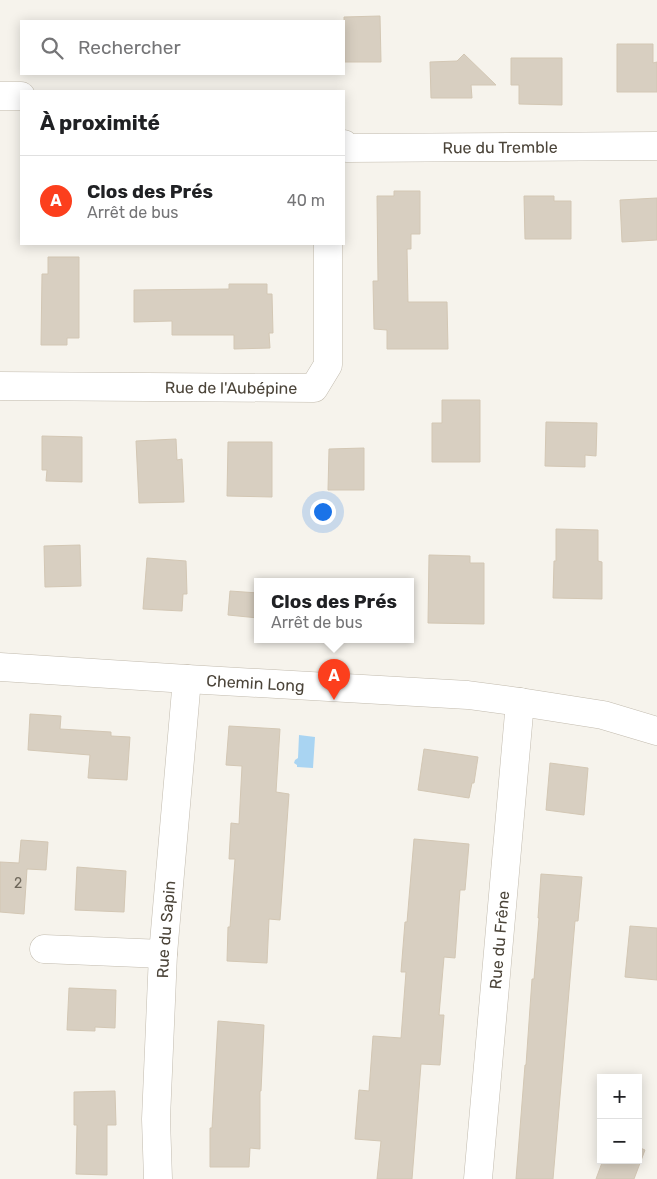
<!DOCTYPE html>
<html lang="fr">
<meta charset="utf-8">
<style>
body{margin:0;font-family:Rubik,sans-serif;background:#f6f6f6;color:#202124}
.controls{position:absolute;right:15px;bottom:15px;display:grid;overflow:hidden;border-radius:0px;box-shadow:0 2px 12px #0003}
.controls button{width:45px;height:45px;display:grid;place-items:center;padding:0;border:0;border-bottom:1px solid #e0e0e0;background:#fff;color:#202124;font:25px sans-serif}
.you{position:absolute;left:322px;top:511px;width:18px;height:18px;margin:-12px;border:4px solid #fff;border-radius:50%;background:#1a73e8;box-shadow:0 0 0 8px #1a73e833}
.badge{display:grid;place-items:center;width:32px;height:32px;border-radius:50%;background:#fc3f1d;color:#fff;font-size:16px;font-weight:700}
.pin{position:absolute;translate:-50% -41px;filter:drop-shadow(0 1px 2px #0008)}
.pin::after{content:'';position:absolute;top:26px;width:18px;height:15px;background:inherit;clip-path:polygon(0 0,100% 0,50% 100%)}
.popup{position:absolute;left:254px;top:578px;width:160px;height:65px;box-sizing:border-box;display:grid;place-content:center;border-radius:0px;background:#fff;filter:drop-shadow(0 1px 4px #0005);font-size:16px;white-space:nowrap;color:#757577}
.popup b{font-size:19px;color:#202124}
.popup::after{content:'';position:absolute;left:50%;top:100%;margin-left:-10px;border:10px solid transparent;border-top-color:#fff}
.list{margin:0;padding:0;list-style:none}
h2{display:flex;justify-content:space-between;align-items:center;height:65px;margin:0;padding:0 20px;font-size:21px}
h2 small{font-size:16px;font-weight:400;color:#757577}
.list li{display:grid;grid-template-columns:32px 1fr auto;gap:15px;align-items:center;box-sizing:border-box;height:90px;padding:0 20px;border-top:1px solid #e0e0e0}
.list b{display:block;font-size:19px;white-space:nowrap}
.list p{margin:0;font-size:16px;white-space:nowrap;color:#757577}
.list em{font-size:16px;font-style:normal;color:#757577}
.icon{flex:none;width:28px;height:28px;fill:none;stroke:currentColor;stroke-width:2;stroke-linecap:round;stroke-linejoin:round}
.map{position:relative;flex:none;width:657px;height:1179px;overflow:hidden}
.search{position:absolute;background:#fff;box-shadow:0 2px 12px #0003;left:20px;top:20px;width:325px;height:55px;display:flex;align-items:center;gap:12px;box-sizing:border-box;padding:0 18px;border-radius:0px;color:#757577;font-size:19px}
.panel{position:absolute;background:#fff;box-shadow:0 2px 12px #0003;left:20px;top:90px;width:325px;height:155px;border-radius:0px}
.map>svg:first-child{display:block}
.water{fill:#a9d4f2}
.building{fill:#d8cfc1;stroke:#d3c7b4}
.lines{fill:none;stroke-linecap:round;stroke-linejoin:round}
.minor-casing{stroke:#c2bbae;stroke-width:29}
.minor{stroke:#fff;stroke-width:28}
.labels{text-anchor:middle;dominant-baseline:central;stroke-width:5;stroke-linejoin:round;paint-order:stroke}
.number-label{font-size:14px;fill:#6e675b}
.street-label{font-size:16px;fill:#4b4439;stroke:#fff}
</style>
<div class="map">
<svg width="657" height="1179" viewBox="0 0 657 1179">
<rect width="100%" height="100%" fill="#f6f3ec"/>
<!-- water -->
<polygon class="water" points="299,735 315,737 313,768 297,767 297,765 294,763 295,760 298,758"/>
<!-- building -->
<g class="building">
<polygon points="380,16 381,62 345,62 344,17"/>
<polygon points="617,44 653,44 653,63 657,62 657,92 617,92"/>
<polygon points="464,54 496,85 471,85 472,98 431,98 430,62 457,61"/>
<polygon points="511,58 562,58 562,105 519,104 519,85 511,85"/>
<polygon points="394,191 420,191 420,234 411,234 411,249 407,249 408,302 447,302 448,349 387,349 387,330 374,329 373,281 378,281 377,196 394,196"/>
<polygon points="524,196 554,196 554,201 571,201 571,239 525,239"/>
<polygon points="657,198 657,240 622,242 620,200"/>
<polygon points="48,257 79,257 79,338 67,338 67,345 41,345 42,274 48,274"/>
<polygon points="229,284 267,284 267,294 272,294 273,333 269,333 270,348 234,349 234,335 172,335 172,321 134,322 134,290 229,289"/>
<polygon points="442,400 480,400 480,462 432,462 432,423 442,423"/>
<polygon points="546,422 597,423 596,456 585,455 585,467 545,466"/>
<polygon points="42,436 82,437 82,482 46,481 47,470 42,470"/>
<polygon points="176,439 177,460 182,459 184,502 139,503 136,441"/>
<polygon points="228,442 272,442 272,497 227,496"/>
<polygon points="364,448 364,490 328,490 329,449"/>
<polygon points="556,529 598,530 598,561 602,562 602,599 553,598 554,561 556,561"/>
<polygon points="80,545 81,586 45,587 44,546"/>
<polygon points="429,555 470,556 470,563 484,563 484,624 428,623"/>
<polygon points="147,558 186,561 187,594 183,594 182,611 143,609"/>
<polygon points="230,591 258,593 258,618 228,615"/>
<polygon points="30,714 61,716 60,729 111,732 111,736 130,737 127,780 88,778 90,755 28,750"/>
<polygon points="229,726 280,729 276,792 289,794 280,920 269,919 267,963 227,961 228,927 230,927 235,859 229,859 231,823 239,824 242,766 226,765"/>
<polygon points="424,749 478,757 474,783 472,783 469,798 418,790"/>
<polygon points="550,763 588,768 584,815 546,810"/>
<polygon points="414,839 469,844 465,890 460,890 455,958 444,957 439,1015 444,1015 440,1065 421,1064 412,1179 377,1179 381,1141 355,1139 359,1090 369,1091 373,1036 401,1038 406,972 401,972 405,922 407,922"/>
<polygon points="21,840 48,842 46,870 27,869 24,914 0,912 0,862 19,863"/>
<polygon points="77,867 126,871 124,912 75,910"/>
<polygon points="541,874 582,877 578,921 575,921 553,1179 516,1179 525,1065 526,1065 532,979 534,979 539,918 538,918"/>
<polygon points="630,926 657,928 657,980 625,977"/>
<polygon points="69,988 116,990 115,1028 95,1027 95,1031 67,1030"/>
<polygon points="218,1021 264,1025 261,1091 260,1091 260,1149 250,1148 249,1167 210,1167 210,1128 212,1128"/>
<polygon points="115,1091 116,1125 107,1125 107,1175 76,1174 77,1125 74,1125 74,1092"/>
<polygon points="638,1147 645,1150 634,1179 596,1179 603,1160 638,1160"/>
</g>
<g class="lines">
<!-- minor casing -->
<g class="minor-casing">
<g id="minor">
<polyline points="0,96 21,96"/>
<path id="s1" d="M344,144l3,4 310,-2"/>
<path id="s2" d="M0,386l314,2 14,-23v-121"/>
<path id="s3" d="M0,667l187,12 281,16 52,7 83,13 54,16"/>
<polyline points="44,949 163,954"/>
<path id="s4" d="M158,1179l-2,-60 7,-165 24,-275"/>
<path id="s5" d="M478,1179l42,-477"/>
</g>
</g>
<!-- minor -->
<use href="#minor" class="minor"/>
</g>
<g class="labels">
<!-- number labels -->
<g class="number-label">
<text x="18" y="883">2</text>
</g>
<!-- street labels -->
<g class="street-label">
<text stroke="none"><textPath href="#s1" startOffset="158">Rue du Tremble</textPath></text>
<text stroke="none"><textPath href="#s2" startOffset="231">Rue de l'Aubépine</textPath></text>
<text stroke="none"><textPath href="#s3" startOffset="256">Chemin Long</textPath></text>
<text stroke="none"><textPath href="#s4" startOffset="250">Rue du Sapin</textPath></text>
<text stroke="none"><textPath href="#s5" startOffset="240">Rue du Frêne</textPath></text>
</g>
</g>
</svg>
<div class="controls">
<button>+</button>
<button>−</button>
</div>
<div class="you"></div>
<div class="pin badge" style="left:334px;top:700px">A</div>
<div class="popup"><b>Clos des Prés</b>Arrêt de bus</div>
<div class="search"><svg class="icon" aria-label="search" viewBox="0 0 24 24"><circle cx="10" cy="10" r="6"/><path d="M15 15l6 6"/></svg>Rechercher</div>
<section class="panel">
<h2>À proximité<small></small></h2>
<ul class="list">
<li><span class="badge">A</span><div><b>Clos des Prés</b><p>Arrêt de bus</p></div><em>40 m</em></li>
</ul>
</section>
</div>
